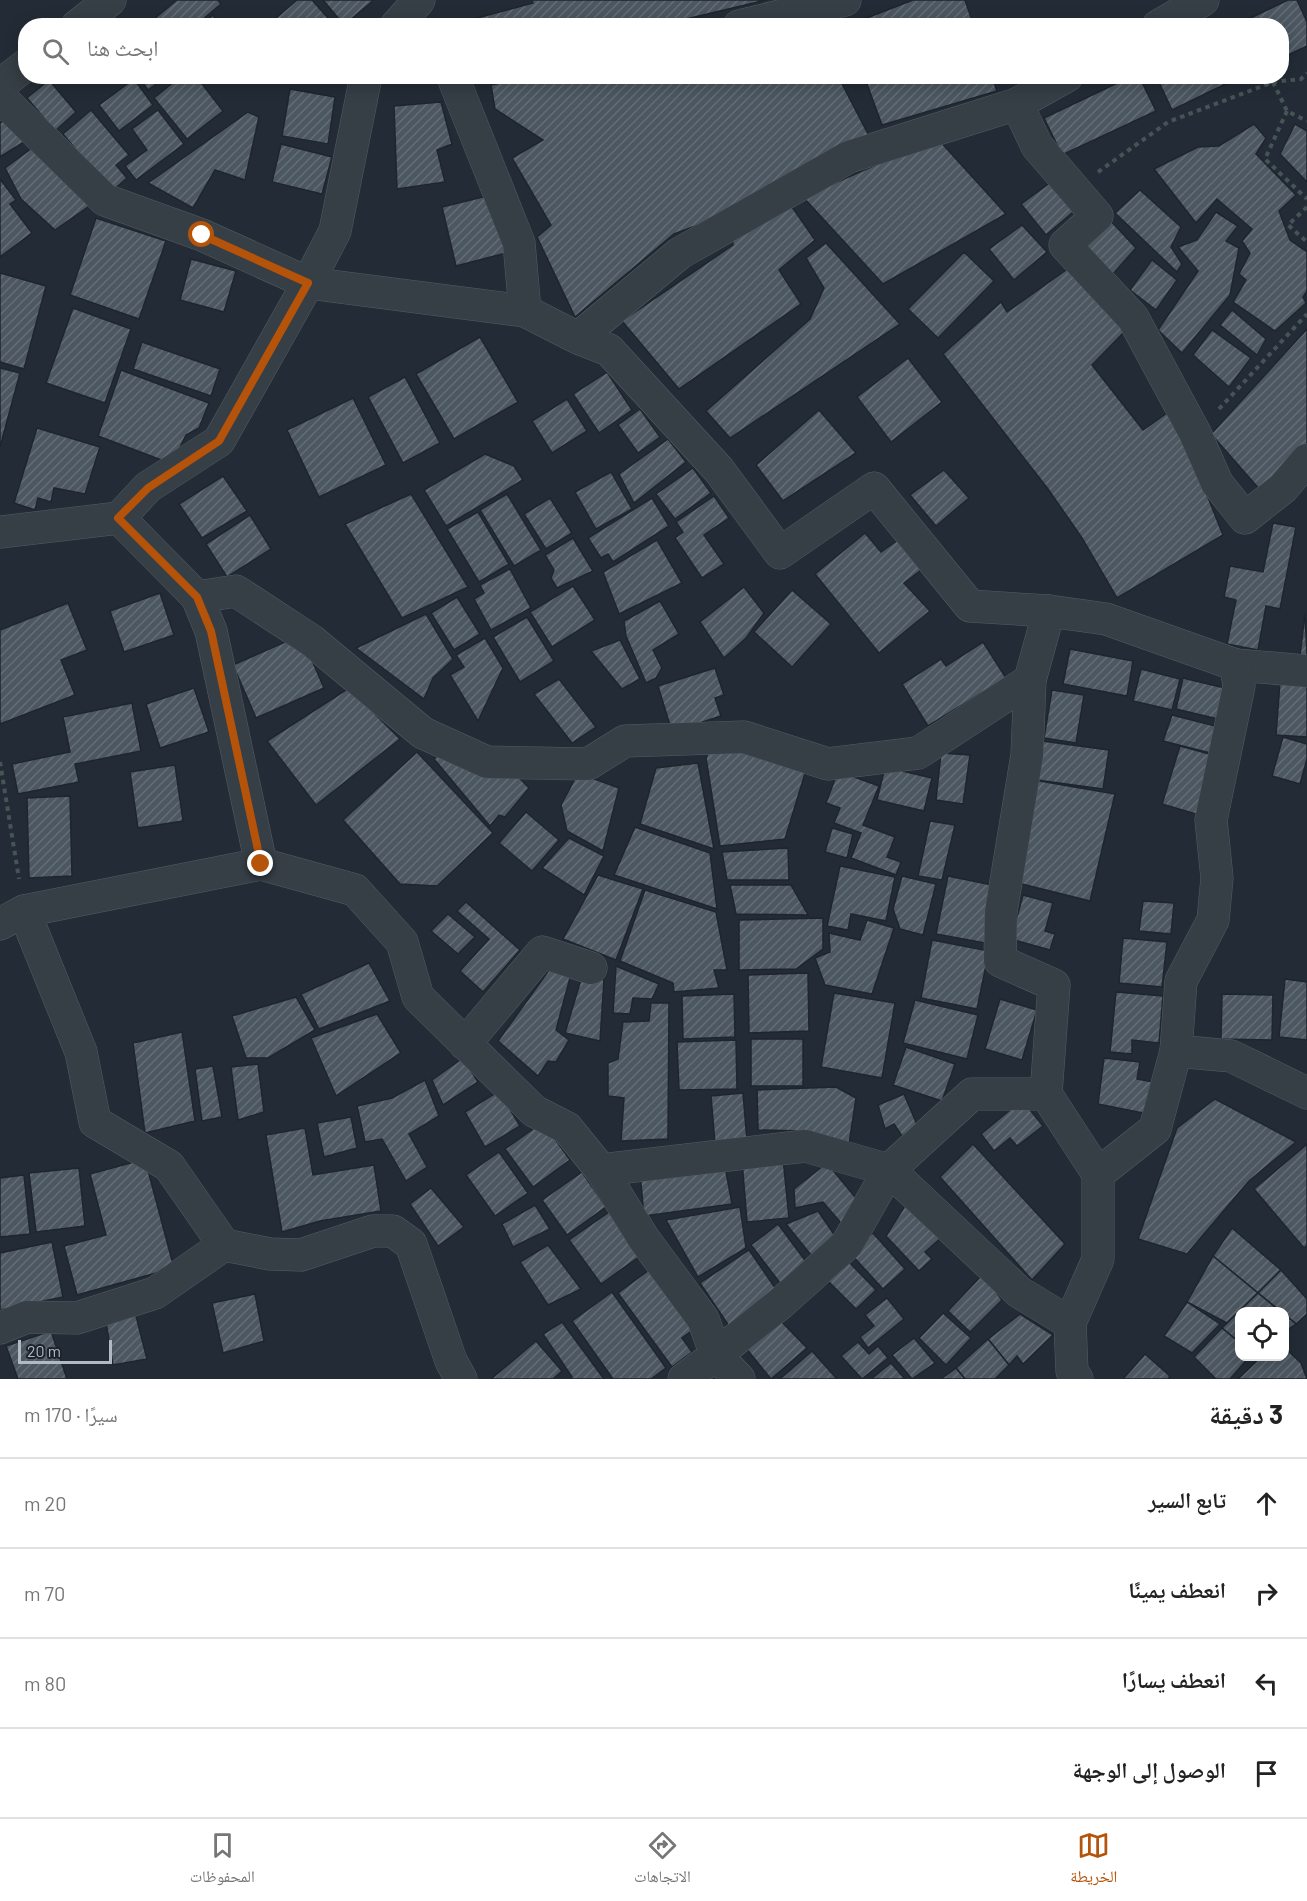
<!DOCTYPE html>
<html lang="ar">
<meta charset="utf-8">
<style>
body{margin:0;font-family:Barlow,"Noto Naskh Arabic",sans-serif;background:#f6f6f6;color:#222;direction:rtl}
.controls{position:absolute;right:18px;bottom:18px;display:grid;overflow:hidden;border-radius:12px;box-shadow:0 3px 15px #0003}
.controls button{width:54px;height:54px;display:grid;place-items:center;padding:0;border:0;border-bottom:2px solid #e0e0e0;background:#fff;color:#222;font:30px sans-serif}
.scale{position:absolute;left:18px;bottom:15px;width:94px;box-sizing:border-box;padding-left:6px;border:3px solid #b1b9c3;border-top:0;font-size:16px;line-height:21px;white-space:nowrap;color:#b1b9c3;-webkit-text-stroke:4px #1c232b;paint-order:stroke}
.stop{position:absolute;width:18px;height:18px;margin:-14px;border:4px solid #b45309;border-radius:50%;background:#fff}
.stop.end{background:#b45309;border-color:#fff;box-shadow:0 2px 6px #0008}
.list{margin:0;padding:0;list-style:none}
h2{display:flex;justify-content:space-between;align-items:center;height:78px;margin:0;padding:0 24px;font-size:26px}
h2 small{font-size:20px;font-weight:400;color:#767676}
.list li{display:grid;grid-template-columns:39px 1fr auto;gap:18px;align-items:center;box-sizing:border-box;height:90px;padding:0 24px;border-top:2px solid #e0e0e0}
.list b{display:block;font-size:22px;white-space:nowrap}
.list em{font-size:20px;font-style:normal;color:#767676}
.icon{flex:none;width:33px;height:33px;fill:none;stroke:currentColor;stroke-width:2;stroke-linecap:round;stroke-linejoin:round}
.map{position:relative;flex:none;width:1307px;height:1379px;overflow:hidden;direction:ltr}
.search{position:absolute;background:#fff;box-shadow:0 3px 15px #0003;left:18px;right:18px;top:18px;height:66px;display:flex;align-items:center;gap:15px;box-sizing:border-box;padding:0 21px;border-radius:24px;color:#767676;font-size:22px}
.sheet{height:438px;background:#fff}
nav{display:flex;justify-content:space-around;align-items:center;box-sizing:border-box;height:84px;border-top:2px solid #e0e0e0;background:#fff;font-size:16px;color:#767676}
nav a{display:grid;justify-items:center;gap:3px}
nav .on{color:#b45309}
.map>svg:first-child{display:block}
.building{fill:url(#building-hatch);stroke:#1e252d;stroke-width:1.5}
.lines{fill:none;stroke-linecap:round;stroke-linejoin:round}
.street-casing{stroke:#545c64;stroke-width:33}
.path{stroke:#455556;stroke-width:4;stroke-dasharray:4.5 4.5;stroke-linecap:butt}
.street{stroke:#363e46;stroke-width:32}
.route{stroke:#b45309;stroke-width:8}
</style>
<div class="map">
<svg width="1307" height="1379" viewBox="0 0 1307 1379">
<defs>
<pattern id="building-hatch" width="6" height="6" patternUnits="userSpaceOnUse" patternTransform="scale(1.5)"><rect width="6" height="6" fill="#4c5761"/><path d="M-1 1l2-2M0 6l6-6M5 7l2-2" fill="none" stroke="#636d76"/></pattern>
</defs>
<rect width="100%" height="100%" fill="#232c36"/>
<!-- building -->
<g class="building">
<polygon points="177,0 218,0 221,4 195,26 159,26 154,19"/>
<polygon points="297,0 312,0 335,26 282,26 276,18"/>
<polygon points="323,0 374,0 344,25"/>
<polygon points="532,0 766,0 657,26 479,26 477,18 533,3"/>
<polygon points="913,0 965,0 974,26 866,26 864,19"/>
<polygon points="1288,0 1297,0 1307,22 1307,46 1282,58 1282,26 1234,26"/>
<polygon points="213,15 219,26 200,26"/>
<polygon points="843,17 845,26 799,26"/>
<polygon points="138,76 167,76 148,90"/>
<polygon points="181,76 196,76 223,111 187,139 154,98"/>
<polygon points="533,76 838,76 869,136 725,215 674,234 575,317 537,237 551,225 512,158 543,140 495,109 491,85"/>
<polygon points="864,76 992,76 997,91 882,125"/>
<polygon points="1132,76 1139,76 1156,111 1062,155 1044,118"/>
<polygon points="1156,76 1242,76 1172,110"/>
<polygon points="134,79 153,105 119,131 99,105"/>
<polygon points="49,80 76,112 55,131 27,98"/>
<polygon points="290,89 335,97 328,144 282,136"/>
<polygon points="441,102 452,144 437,150 445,182 397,189 394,106"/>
<polygon points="91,110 129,155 116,165 127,178 111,192 63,134"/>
<polygon points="158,110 184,144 136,180 125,166 147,150 132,129"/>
<polygon points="248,112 259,117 245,180 215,170 193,208 148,183"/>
<polygon points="13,115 32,137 0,157 0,123"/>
<polygon points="1254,124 1266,138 1256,154 1296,195 1279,211 1290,240 1307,252 1307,291 1303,297 1306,303 1275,331 1233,302 1246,280 1239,274 1250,253 1242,241 1252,229 1217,199 1196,223 1154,169 1198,147 1219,146"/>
<polygon points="1295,124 1307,131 1307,182 1280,154"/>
<polygon points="937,138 1006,214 883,284 803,197"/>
<polygon points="39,143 95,202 55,230 21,199 5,168"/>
<polygon points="281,144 332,157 322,194 272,182"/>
<polygon points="0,179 16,200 10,204 32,233 0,257"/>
<polygon points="1054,180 1079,207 1046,235 1021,204"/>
<polygon points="1140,190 1181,227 1171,247 1182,264 1177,272 1115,213"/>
<polygon points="491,195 506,253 456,266 442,207"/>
<polygon points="790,204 815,240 779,270 801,304 679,389 622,321 733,245 732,236"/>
<polygon points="1216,212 1238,226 1226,241 1239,248 1230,295 1182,353 1158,330 1198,271 1178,247 1197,240"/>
<polygon points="96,218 166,241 139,319 70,295"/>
<polygon points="1108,218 1136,248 1111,276 1080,246"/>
<polygon points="1022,225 1047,252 1014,280 989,249"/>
<polygon points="826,243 900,324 730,438 706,411 810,319 824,288 806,258"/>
<polygon points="964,252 994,281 938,338 908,309"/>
<polygon points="191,259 236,271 224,312 180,300"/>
<polygon points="1152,260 1177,280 1156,310 1130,290"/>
<polygon points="1073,265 1128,328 1092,365 1143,430 1167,413 1204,465 1195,472 1201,480 1223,535 1117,598 1082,538 1048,489 943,354 1001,302 1007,312"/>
<polygon points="0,273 46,286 24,369 0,362"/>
<polygon points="73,308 131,329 105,403 46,383"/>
<polygon points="1232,310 1266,339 1257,355 1220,325"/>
<polygon points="1307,329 1307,448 1261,491 1211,434"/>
<polygon points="1212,330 1251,358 1229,387 1193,355"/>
<polygon points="480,337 518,402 454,439 416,374"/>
<polygon points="142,342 220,369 211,396 133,369"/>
<polygon points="908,358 942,402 891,442 857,397"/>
<polygon points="0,368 20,373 0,447"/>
<polygon points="121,370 209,403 199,428 186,435 172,464 98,436"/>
<polygon points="607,372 632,410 599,433 573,394"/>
<polygon points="405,377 440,443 403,463 368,397"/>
<polygon points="353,398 386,465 319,497 287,430"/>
<polygon points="567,399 587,431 552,453 532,421"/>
<polygon points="640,409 660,437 638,453 618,425"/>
<polygon points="819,410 856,453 783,501 756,465"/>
<polygon points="37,428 100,447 85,494 54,488 51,502 38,498 35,510 14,503"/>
<polygon points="668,439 686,462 634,503 619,474"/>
<polygon points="485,454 514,466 523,480 446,526 424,490"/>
<polygon points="693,468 711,493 675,519 656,494"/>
<polygon points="944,470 969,498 936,526 910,495"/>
<polygon points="611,472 632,509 596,529 575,492"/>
<polygon points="223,476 247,511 202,538 179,504"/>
<polygon points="411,494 468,587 402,618 345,524"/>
<polygon points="507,494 541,550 514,566 480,510"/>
<polygon points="714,496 729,518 704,535 724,564 702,578 675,538 683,532 676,522"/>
<polygon points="550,498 572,533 546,549 524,514"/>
<polygon points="652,498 669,526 613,562 608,554 601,558 588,538"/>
<polygon points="478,512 509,564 479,582 447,529"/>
<polygon points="250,515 271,549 227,577 206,544"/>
<polygon points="1273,523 1296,527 1280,609 1266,606 1258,650 1227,644 1236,600 1224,597 1230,566 1263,572"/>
<polygon points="865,533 881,552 898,540 921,570 904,583 930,611 879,653 815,574"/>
<polygon points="573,538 593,571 557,588 551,578 554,570 545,555"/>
<polygon points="657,540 682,583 619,614 603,572"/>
<polygon points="510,569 531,608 491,630 474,599 484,593 480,585"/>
<polygon points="573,586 595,620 552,647 530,612"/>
<polygon points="744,587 764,613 746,638 724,658 700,622"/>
<polygon points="792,590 831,624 792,667 754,632"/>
<polygon points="160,593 174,635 124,652 110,611"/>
<polygon points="457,597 480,634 454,650 431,613"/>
<polygon points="660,601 679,634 653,650 662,668 656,678 646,683 626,636 624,621"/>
<polygon points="68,603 87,650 61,660 75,695 0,724 0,630"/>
<polygon points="1305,613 1307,656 1300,656"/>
<polygon points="426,614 453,659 433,678 424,699 356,648"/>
<polygon points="527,617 554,661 520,682 493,637"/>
<polygon points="301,635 324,688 256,718 233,665"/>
<polygon points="485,638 503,668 478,721 450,675 464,667 456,655"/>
<polygon points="620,640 640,679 622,689 591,651"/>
<polygon points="983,642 1006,678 928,726 902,684 941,659 946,666"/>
<polygon points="1070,649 1133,661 1127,696 1063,684"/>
<polygon points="715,668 724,695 715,698 721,716 672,732 658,686"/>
<polygon points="1141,669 1180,679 1172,710 1133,701"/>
<polygon points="1183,678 1229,689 1222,720 1176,709"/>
<polygon points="559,679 596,727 572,743 534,694"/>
<polygon points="1280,682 1307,684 1307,737 1276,735"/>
<polygon points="194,688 209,732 160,748 146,704"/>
<polygon points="349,688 400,739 316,805 267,741"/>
<polygon points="1052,690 1084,695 1076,743 1044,738"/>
<polygon points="132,703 141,751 75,764 79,782 18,794 12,764 70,752 63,717"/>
<polygon points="1172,715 1227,729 1222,756 1163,741"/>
<polygon points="1283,737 1307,744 1307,759 1300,784 1272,776"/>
<polygon points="1042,741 1109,750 1103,789 1037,780"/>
<polygon points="712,744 807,767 785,839 720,846 706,758"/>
<polygon points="1180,746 1224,758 1206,817 1162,804"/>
<polygon points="417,752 493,833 437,886 400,884 343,820"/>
<polygon points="941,753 970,755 963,804 936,800"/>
<polygon points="439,754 508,766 529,788 505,817 499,815 490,826 434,759"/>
<polygon points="698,763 714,849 640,824 656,768"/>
<polygon points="175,765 183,821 138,828 130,772"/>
<polygon points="885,767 932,778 924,811 877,800"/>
<polygon points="838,771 879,786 863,825 895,837 887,857 901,862 896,875 851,858 861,833 834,823 840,808 826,803"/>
<polygon points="578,773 619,788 603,851 567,831 561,805"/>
<polygon points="1034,780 1115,794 1090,901 1014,882"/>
<polygon points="70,796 72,876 29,878 27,798"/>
<polygon points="526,812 559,840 532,871 499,843"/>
<polygon points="930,821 955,825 942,880 918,876"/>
<polygon points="635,827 710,853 717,909 614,875"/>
<polygon points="832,828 853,834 847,858 825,852"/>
<polygon points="569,838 604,856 584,895 542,868"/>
<polygon points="788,848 789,880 727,880 722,852"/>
<polygon points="840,866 895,877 886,921 851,914 848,930 827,926"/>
<polygon points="598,875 643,889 616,960 563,939"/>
<polygon points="902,876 936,884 923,935 900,929 893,909"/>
<polygon points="948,876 997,886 985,943 936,934"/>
<polygon points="730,885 791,885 808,915 736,914"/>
<polygon points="645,890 716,912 727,970 714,970 719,988 674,992 673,983 620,961"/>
<polygon points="1023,895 1053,903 1045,931 1055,934 1050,950 1011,939"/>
<polygon points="1143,901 1174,903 1171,934 1139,931"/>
<polygon points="466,902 520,950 483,992 460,971 489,939 457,911"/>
<polygon points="448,914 475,937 458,954 431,931"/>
<polygon points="823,918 823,949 796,969 739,970 739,920"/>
<polygon points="867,920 894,928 872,994 825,985 815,958 830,952 829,933 860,940"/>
<polygon points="1123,938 1167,942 1162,987 1119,983"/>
<polygon points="932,940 989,951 977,1009 921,998"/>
<polygon points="369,963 390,1001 319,1029 301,994"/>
<polygon points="552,966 571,974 556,1030 569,1040 556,1062 548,1061 538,1076 498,1041"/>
<polygon points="616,966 659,984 652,999 633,998 630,1014 613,1013"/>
<polygon points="808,973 809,1031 749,1033 748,975"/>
<polygon points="582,976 604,980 600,1041 565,1033"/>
<polygon points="1285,979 1307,982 1307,1040 1279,1037"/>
<polygon points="1116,992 1163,996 1159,1043 1132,1040 1132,1054 1110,1052"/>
<polygon points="834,993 895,1003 882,1078 821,1067"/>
<polygon points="734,994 735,1037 683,1039 682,996"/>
<polygon points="1222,994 1273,995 1272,1040 1221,1039"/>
<polygon points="296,997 315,1030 268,1058 246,1058 232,1016"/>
<polygon points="1000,999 1037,1010 1022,1060 985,1049"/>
<polygon points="915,1000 978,1015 967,1059 903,1043"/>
<polygon points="651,1003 669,1003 668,1139 621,1141 624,1098 608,1096 608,1063 618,1059 623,1022 649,1021"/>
<polygon points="377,1014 401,1053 336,1096 311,1038"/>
<polygon points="182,1032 195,1121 145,1133 133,1043"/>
<rect x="751" y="1039" width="52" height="47"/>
<polygon points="736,1040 737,1089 679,1090 677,1042"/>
<polygon points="906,1047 955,1064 942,1101 893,1085"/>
<polygon points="463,1058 478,1082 443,1105 432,1080"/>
<polygon points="1104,1058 1140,1062 1137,1079 1153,1082 1148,1114 1098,1104"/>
<polygon points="258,1064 264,1112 238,1120 231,1067"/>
<polygon points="213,1066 222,1117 202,1121 195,1069"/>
<polygon points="425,1080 439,1116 409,1134 427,1167 406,1181 382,1139 365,1142 357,1106 392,1098"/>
<polygon points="836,1087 856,1098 849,1144 803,1131 758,1130 757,1090"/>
<polygon points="499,1091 520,1126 485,1147 465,1112"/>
<polygon points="743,1093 747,1141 715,1144 711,1096"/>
<polygon points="904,1094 918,1127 902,1136 894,1124 885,1129 878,1105"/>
<polygon points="1215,1099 1296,1142 1249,1181 1187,1254 1138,1239 1177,1128"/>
<polygon points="1022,1100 1043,1126 1017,1146 1010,1138 994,1151 981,1134"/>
<polygon points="351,1117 357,1148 324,1157 317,1123"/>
<polygon points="543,1122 570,1160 533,1187 505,1149"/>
<polygon points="305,1128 313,1175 374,1165 381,1211 320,1221 282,1232 266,1135"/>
<polygon points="973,1144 1065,1244 1032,1280 940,1177"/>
<polygon points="1307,1144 1307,1245 1304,1248 1254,1189"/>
<polygon points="499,1152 528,1193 495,1216 466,1175"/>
<polygon points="783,1158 789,1218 747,1222 742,1161"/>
<polygon points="145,1159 174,1268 77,1295 64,1246 106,1235 90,1174"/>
<polygon points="724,1161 732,1204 644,1216 640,1173"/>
<polygon points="827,1163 860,1203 841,1223 823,1202 795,1208 794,1189"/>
<polygon points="79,1168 85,1226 36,1232 29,1173"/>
<polygon points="582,1172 606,1207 567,1235 542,1200"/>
<polygon points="24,1175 30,1234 0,1237 0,1178"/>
<polygon points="431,1188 464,1227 438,1246 410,1204"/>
<polygon points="906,1204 944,1235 925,1252 932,1259 919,1271 886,1236"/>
<polygon points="535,1205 550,1229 513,1247 502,1224"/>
<polygon points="740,1207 746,1248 698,1277 666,1220"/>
<polygon points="612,1210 643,1254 601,1284 569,1240"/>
<polygon points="818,1211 838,1240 815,1260 786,1224"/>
<polygon points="778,1224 807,1263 780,1283 751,1245"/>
<polygon points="1232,1228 1281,1270 1258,1293 1213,1256"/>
<polygon points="873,1233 905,1269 883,1289 850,1253"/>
<polygon points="52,1242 63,1297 0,1310 0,1253"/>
<polygon points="548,1245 581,1289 548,1305 520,1262"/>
<polygon points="749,1250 778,1292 729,1326 700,1283"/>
<polygon points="1213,1256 1258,1293 1227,1323 1187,1302"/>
<polygon points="847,1260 876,1290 856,1309 826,1279"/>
<polygon points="653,1267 697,1327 682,1338 692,1352 672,1367 618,1293"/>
<polygon points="1281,1270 1307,1299 1307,1314 1296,1324 1258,1293"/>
<polygon points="983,1274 1002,1300 970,1332 948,1311"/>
<polygon points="612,1292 666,1368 651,1379 613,1379 572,1321"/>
<polygon points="1258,1293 1281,1312 1240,1312 1240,1343 1222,1328"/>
<polygon points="255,1294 264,1341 223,1353 212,1303"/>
<polygon points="887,1298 904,1319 868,1348 860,1337 874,1326 865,1315"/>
<polygon points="1187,1302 1220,1324 1192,1353 1164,1336"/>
<polygon points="135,1312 147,1359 113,1365 106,1322"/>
<polygon points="943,1313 971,1338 946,1365 919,1338"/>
<polygon points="1020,1314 1053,1335 1023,1364 1017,1356 1009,1365 988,1339"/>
<polygon points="1284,1314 1296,1324 1284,1332"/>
<polygon points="779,1319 807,1348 771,1379 745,1347"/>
<polygon points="562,1322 604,1379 570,1379 572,1377 543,1334"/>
<polygon points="1222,1328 1240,1343 1240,1356 1250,1356 1230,1379 1216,1379 1194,1357"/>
<polygon points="51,1331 67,1379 18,1379 6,1346"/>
<polygon points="914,1338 935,1363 912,1379 892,1355"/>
<polygon points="988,1339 1009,1365 995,1379 965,1379 956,1368"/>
<polygon points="536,1341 562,1371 553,1379 491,1379"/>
<polygon points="858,1342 869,1354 878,1346 888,1358 862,1379 841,1356"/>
<polygon points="1284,1347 1301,1363 1307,1379 1238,1379 1262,1356 1284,1356"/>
<polygon points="812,1351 837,1379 780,1379"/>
<polygon points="1145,1354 1170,1376 1168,1379 1123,1379"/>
<polygon points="891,1363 905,1379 871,1379"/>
<polygon points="956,1368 965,1379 941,1379"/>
</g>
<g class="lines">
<!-- street casing -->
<g class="street-casing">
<g id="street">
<polyline points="77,26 110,0"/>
<polyline points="396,26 419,0"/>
<polyline points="739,26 845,0"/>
<polyline points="1158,26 1203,0"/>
<polyline points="454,80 519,243 525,311"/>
<polyline points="0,85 26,65"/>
<polyline points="0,97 105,200 202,235 308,283 335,231 366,76"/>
<polyline points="1017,104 1037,146 1097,216 1065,245 1133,318 1195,433 1217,483 1245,518 1283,488 1307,460"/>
<polyline points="578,338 680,253 849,157 1017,104 1067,76"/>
<polyline points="119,518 148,487 219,441 308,283 525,311 578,338 609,350 719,470 780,553 874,488 970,606 1049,611"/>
<polyline points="0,532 119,518 197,597 211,631 261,864 24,911 0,924"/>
<polyline points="197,597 236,591 311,640 423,733 487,762 588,764 625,741 744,737 828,764 918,753 1030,680"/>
<polyline points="1307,671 1236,665 1239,686 1211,820 1217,878 1213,920 1181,981 1176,1051 1231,1056 1307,1093"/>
<polyline points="261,864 355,890 402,942 418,997 534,1111 567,1128 601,1170 805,1146 889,1170 1019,1292 1070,1323 1072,1371 1077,1379"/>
<polyline points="24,911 81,1052 95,1122 169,1166 224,1245 270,1254 301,1255 373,1231 393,1231 411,1244 451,1361 461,1379"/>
<polyline points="465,1044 542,952 591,968"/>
<polyline points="1046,1094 1054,985 1000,961 1001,912 1027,755 1030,680 1049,611 1106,619 1236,665"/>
<polyline points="601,1170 644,1239 703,1319 716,1355 781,1303 847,1244 889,1170 972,1094 1046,1094 1098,1174"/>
<polyline points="1070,1323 1098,1259 1098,1174 1155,1129 1176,1051"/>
<polyline points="0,1328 27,1317 77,1318 155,1293 224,1245"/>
<polyline points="684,1379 716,1355 739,1379"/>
</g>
</g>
<!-- path -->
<g class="path">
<polyline points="1273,82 1287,111 1307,121"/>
<polyline points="1287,111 1265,159 1307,199"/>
<polyline points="1098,172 1168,122 1273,82 1301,79 1307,73"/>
<polyline points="1307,207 1288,225 1307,242"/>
<polyline points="1219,409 1307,314"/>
<polyline points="0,762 19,879"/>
</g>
<!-- street -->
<use href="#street" class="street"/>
</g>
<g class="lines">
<!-- route -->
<polyline class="route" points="202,235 308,283 219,441 148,488 118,518 197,597 211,631 261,864"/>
</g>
</svg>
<div class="controls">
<button><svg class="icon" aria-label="locate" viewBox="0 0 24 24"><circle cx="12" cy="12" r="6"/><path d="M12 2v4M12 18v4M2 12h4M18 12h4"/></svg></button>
</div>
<div class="scale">20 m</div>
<div class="stop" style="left:202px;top:235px"></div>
<div class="stop end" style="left:261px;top:864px"></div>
<div class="search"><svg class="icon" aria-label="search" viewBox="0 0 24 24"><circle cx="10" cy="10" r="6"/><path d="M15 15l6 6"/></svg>ابحث هنا</div>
</div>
<section class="sheet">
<h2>3 دقيقة<small>سيرًا · 170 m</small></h2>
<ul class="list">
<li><svg class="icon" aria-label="ahead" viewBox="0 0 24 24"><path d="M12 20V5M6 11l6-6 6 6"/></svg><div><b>تابع السير</b></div><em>20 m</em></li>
<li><svg class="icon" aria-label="right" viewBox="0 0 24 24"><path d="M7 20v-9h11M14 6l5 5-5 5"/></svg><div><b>انعطف يمينًا</b></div><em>70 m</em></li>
<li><svg class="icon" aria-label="left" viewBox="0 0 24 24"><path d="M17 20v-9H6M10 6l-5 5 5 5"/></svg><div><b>انعطف يسارًا</b></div><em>80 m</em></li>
<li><svg class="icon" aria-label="arrive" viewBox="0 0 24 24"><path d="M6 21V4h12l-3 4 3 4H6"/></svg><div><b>الوصول إلى الوجهة</b></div></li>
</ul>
</section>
<nav>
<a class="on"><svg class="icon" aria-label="map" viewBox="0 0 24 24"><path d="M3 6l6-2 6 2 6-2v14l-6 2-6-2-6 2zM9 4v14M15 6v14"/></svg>الخريطة</a>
<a><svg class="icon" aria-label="directions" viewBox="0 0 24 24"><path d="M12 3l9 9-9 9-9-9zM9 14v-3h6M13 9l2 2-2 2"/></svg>الاتجاهات</a>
<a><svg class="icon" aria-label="saved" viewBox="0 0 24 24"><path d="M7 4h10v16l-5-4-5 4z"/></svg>المحفوظات</a>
</nav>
